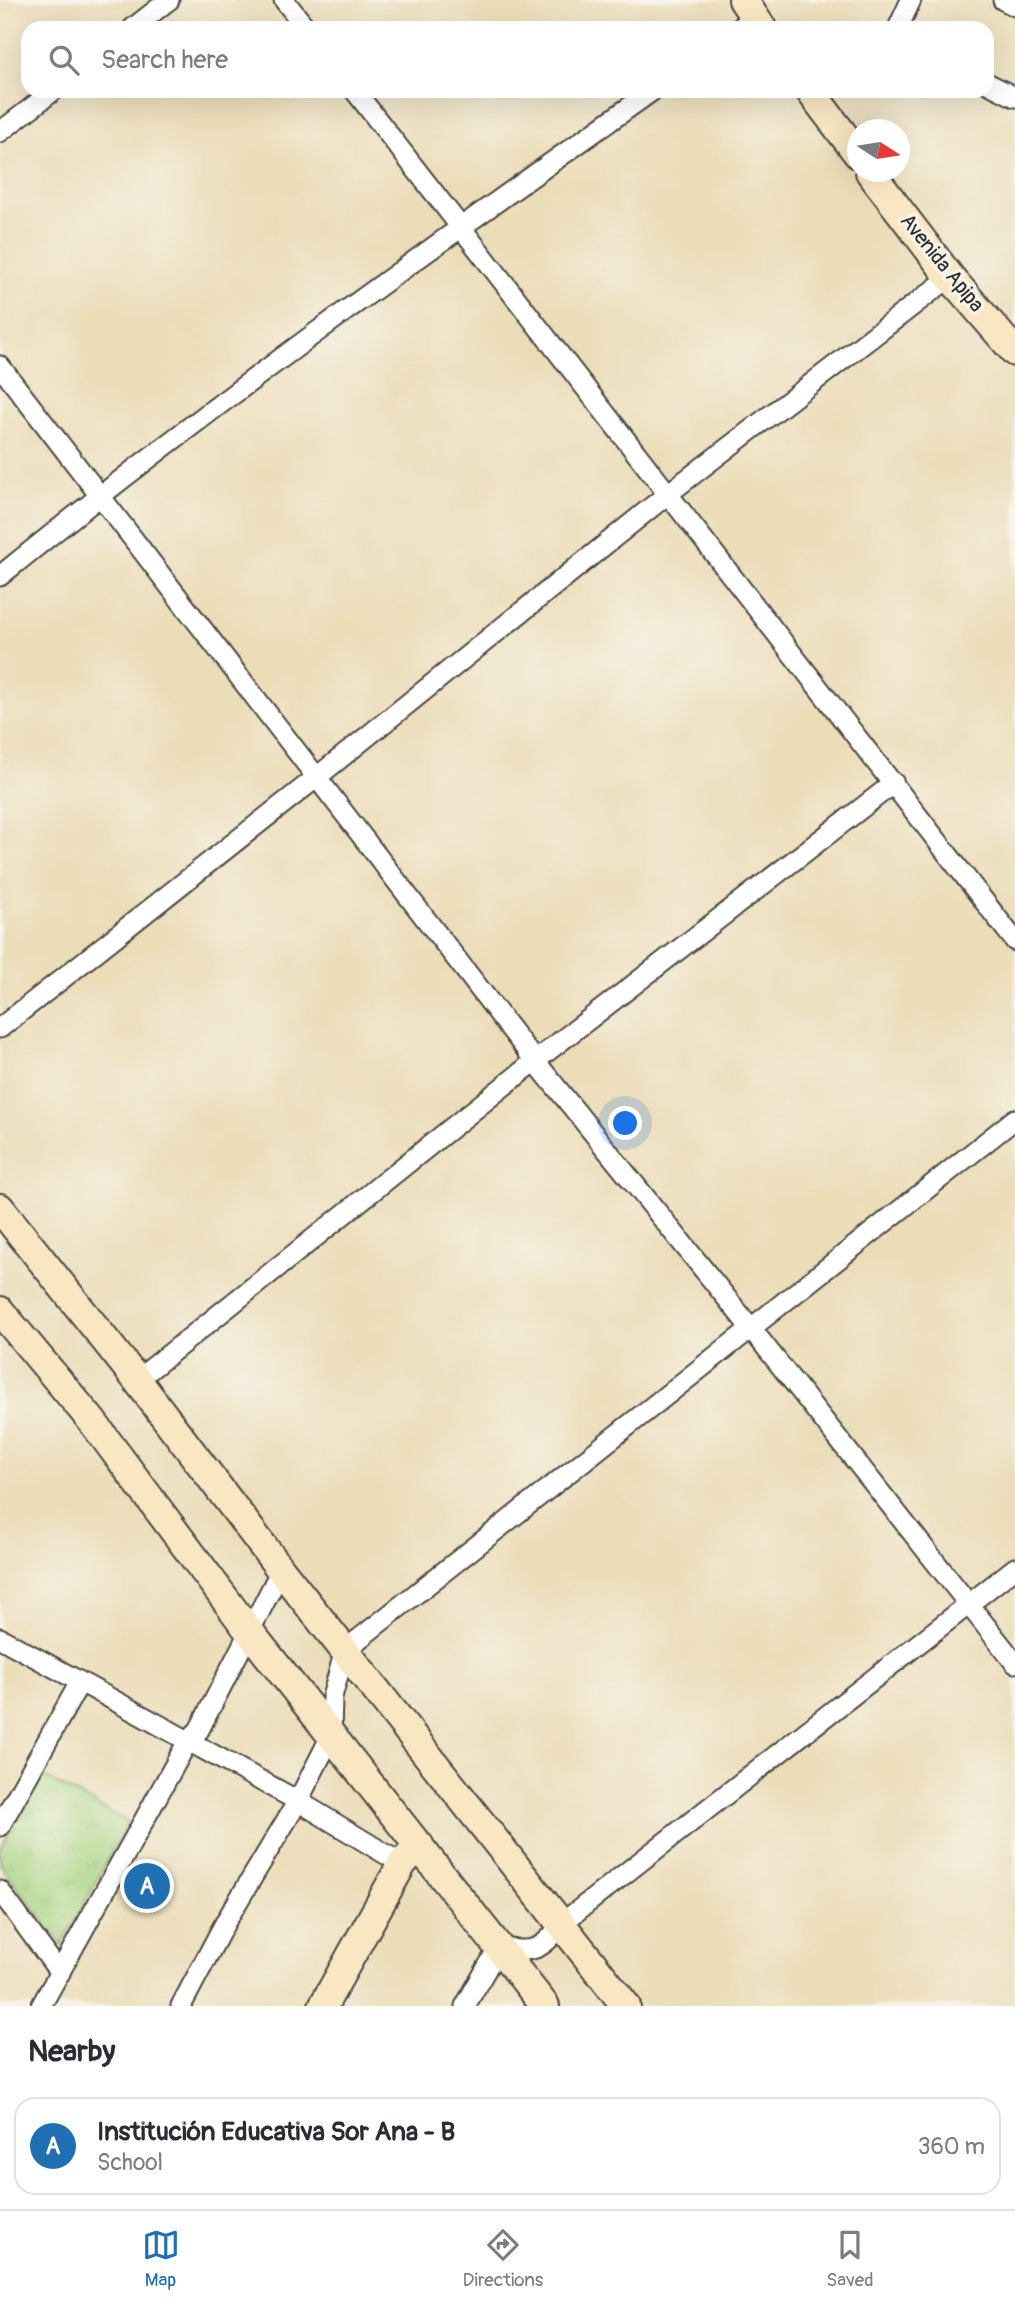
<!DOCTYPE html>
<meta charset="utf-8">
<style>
body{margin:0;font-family:Pangolin,sans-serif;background:#f7f7f7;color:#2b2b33}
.compass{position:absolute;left:847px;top:119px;width:63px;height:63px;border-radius:50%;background:#fff;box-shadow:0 7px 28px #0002;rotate:102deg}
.you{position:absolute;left:626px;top:1124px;width:24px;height:24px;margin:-18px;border:5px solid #fff;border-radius:50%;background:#1a73e8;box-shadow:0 0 0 10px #1a73e833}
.badge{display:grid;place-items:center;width:46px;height:46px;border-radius:50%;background:#1f6fb2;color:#fff;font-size:23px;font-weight:700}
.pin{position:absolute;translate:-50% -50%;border:4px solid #fff;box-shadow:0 2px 7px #0006}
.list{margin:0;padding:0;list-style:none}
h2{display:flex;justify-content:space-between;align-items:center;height:91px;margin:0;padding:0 28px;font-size:30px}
h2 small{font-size:23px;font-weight:400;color:#7c7c81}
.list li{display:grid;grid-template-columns:46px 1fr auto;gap:21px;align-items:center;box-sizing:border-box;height:98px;margin:0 14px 14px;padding:0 14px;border:2px solid #e1e1e2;border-radius:21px}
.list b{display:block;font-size:26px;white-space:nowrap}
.list p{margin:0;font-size:23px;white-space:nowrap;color:#7c7c81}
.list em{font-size:23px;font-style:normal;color:#7c7c81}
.icon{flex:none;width:38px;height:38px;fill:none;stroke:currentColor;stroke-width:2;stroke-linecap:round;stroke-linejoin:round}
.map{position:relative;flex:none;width:1015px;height:2006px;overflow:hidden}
.search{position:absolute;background:#fff;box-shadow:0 7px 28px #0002;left:21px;right:21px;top:21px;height:77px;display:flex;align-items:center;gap:18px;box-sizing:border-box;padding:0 24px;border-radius:21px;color:#7c7c81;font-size:26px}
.sheet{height:203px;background:#fff}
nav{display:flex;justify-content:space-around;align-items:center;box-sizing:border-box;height:98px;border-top:2px solid #e1e1e2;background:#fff;font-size:19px;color:#7c7c81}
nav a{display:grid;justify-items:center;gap:4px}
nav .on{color:#1f6fb2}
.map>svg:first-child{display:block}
.grass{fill:url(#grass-tufts);stroke:#698057;stroke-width:2}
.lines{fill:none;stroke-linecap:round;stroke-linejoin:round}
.street-casing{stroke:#484640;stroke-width:23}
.secondary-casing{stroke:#484640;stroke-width:32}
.street{stroke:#fff;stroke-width:19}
.secondary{stroke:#f9e7c3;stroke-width:28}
.labels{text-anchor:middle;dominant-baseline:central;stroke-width:7;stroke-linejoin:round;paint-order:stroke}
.street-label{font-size:21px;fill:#2b2b2b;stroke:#f7f3e8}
</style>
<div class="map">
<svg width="1015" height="2006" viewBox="0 0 1015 2006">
<defs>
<pattern id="grass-tufts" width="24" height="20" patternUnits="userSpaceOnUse" patternTransform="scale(1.75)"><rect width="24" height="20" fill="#a7d583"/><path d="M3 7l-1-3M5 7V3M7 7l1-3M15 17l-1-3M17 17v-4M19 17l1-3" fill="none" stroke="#90b771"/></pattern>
</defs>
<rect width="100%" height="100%" fill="#f7f3e8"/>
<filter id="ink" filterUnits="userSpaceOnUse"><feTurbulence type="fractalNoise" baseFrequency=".0143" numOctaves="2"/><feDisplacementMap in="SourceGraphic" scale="14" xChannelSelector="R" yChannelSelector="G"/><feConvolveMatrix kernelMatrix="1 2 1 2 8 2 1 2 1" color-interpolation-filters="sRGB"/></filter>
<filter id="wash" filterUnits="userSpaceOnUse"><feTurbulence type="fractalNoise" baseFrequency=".00686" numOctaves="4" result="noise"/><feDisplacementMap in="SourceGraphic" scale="28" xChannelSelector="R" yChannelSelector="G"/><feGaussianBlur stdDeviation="1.57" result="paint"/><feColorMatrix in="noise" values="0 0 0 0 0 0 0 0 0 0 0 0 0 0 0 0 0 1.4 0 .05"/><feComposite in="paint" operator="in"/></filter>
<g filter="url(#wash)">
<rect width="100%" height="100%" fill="#ecddb9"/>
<!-- grass -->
<polygon class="grass" points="39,1774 128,1822 62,1945 0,1864 0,1850"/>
</g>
<g filter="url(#ink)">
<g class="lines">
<!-- street casing -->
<g class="street-casing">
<g id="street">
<polyline points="284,0 306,28"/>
<polyline points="1003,0 1015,6"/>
<polyline points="133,28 169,0"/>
<polyline points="740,28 754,18"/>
<polyline points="898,28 911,0"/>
<polyline points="987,83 1015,97"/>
<polyline points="355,91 1015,941"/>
<polyline points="0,132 53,91"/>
<polyline points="0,366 535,1061 750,1327 1015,1663"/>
<path d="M0,576c210,-171 431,-328 652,-485"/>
<polyline points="0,1028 317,777 669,493 950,277"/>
<polyline points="137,1380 535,1061 894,783"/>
<polyline points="0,1638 298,1801 402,1864"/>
<polyline points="0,1826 80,1682"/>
<polyline points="0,1891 60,1973"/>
<polyline points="41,2006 188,1741 199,1730 281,1570"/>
<polyline points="181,2006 226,1921 298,1801 331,1736 332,1697 345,1650 1015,1119"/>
<path d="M465,2006l34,-59c32,7 44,4 63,-24l453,-355"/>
</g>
</g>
<!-- secondary casing -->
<g class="secondary-casing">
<g id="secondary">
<polyline points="743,0 762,28"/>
<polyline points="810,91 858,154"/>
<polyline points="870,172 950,277 1015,352"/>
<polyline points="0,1208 137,1380 281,1570 626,2006"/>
<polyline points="0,1311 92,1421 249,1631 545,2006"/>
<polyline points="323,2006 402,1864 419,1845"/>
</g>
</g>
<!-- street -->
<use href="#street" class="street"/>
<!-- secondary -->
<use href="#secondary" class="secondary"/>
</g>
</g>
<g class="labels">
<!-- street labels -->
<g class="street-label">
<text transform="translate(942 263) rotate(51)">Avenida Apipa</text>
</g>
</g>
</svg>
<svg class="compass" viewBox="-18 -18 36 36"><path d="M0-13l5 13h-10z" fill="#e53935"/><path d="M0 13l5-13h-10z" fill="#7c7c81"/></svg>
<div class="you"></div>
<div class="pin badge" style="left:147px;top:1886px">A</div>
<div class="search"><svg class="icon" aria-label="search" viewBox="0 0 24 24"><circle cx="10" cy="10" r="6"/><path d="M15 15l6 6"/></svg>Search here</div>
</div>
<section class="sheet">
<h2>Nearby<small></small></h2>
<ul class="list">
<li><span class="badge">A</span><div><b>Institución Educativa Sor Ana - B</b><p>School</p></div><em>360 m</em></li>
</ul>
</section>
<nav>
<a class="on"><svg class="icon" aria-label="map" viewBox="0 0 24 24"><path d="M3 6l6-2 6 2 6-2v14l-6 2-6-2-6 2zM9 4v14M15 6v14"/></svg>Map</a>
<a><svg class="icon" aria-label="directions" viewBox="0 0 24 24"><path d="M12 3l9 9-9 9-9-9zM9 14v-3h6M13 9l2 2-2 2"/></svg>Directions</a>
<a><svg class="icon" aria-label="saved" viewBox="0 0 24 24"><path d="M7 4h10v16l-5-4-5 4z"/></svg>Saved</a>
</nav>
